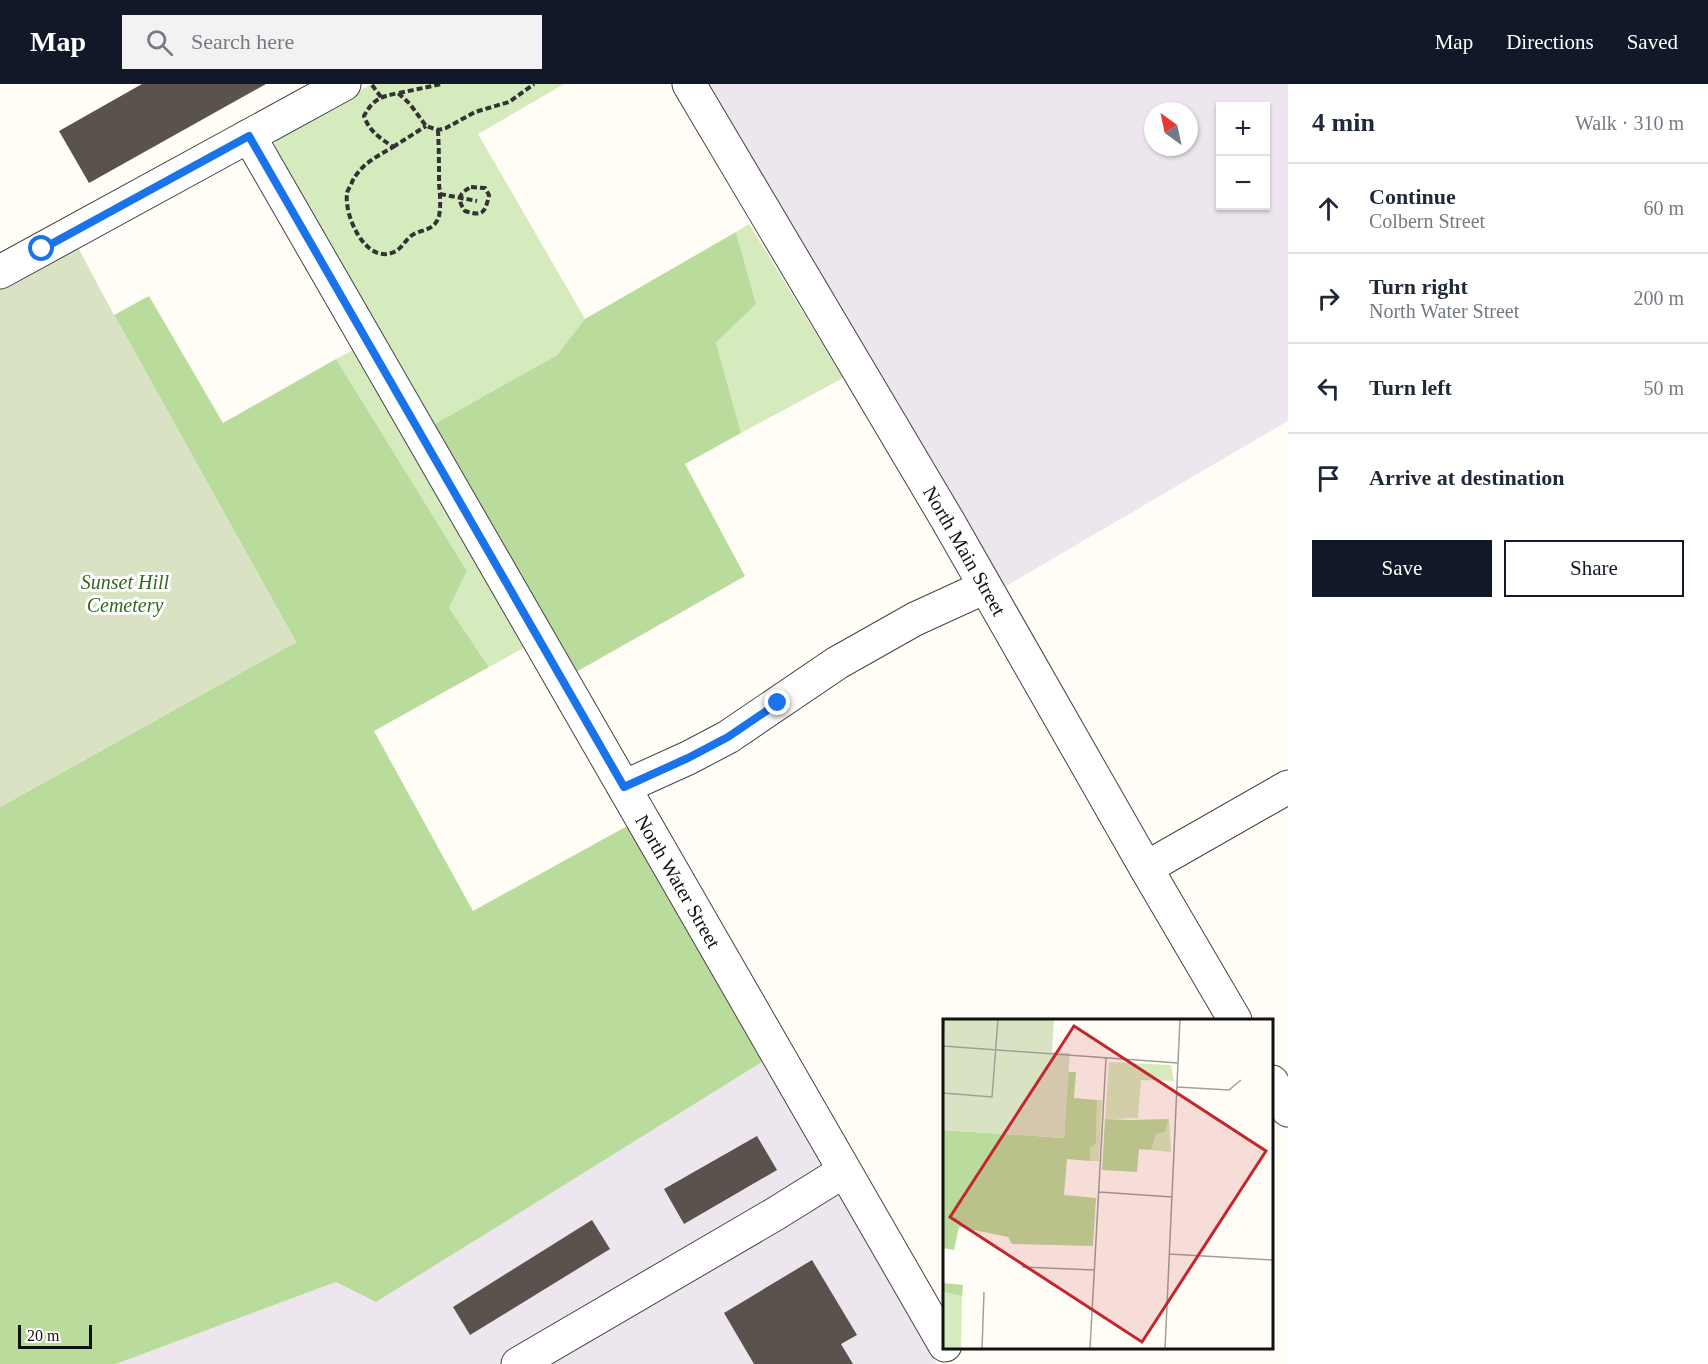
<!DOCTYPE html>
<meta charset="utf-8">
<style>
body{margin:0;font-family:"Times New Roman",serif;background:#f2f2f3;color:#1f2937}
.controls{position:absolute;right:18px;top:18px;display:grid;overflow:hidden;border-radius:0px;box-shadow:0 2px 4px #0004}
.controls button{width:54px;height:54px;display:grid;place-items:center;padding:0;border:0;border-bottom:2px solid #e0e1e3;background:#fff;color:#1f2937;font:30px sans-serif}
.compass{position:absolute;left:1144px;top:18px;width:54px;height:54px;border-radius:50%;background:#fff;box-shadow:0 2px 4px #0004;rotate:327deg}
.scale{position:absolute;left:18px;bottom:15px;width:74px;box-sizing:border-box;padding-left:6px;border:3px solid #111;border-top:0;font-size:16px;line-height:21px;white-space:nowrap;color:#111;-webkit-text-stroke:4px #fff;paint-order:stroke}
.stop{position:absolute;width:18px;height:18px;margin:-14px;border:4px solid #1a73e8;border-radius:50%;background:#fff}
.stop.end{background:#1a73e8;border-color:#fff;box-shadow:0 2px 6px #0008}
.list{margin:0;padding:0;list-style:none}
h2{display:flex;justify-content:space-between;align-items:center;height:78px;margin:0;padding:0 24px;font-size:26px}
h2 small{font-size:20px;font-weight:400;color:#747a83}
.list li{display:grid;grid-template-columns:39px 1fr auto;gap:18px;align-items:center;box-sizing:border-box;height:90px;padding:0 24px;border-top:2px solid #e0e1e3}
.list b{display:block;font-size:22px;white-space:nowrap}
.list p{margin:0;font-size:20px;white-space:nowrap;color:#747a83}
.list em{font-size:20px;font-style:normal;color:#747a83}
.actions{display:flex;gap:12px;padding:18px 24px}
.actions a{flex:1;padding:14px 0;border:2px solid #111827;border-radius:0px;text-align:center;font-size:21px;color:#111827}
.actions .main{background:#111827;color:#fff}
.icon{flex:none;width:33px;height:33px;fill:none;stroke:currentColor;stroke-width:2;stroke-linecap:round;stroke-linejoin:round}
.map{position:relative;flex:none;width:1288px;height:1280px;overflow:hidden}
header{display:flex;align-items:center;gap:36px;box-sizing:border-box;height:84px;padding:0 30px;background:#111827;color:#fff}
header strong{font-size:28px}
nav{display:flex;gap:33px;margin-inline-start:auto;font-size:21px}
.search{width:420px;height:54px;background:#f2f2f3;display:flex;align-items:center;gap:15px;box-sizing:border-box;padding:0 21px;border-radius:0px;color:#747a83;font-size:22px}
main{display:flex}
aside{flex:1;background:#fff}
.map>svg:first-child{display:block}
.industrial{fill:#eee6ef;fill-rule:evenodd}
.green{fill:#d5ebbd}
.forest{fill:#b9dc9c}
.cemetery{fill:#d9e3c4}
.building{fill:#5a524d}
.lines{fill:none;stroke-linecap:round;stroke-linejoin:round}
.minor-casing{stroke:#444;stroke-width:35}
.path{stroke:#333;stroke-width:4;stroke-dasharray:6 3;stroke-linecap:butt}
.minor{stroke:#fff;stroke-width:33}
.route{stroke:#1a73e8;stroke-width:8}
.labels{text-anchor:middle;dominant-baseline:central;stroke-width:6;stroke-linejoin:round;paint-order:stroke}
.street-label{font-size:20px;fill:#111;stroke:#fff}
.park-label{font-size:20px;font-style:italic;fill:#2f6b1f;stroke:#fff}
.inset-road{fill:none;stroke:#a09f9a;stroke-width:1.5}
.view{fill:#c4262e;fill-opacity:0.15;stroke:#c4262e;stroke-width:3}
.inset-edge{fill:none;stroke:#111;stroke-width:3}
</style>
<header>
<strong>Map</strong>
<div class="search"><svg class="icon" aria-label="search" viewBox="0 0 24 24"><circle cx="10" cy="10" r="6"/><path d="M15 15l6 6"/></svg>Search here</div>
<nav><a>Map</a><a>Directions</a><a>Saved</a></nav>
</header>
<main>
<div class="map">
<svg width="1288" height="1280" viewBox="0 0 1288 1280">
<rect width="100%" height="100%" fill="#fffdf5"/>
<!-- industrial -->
<g class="industrial">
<path d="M704,0h584v337l-287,168zM1220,22h46v100h-46zM1153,27h36v36h-36z"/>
<polygon points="762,978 937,1280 116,1280 336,1198 376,1218"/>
</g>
<!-- green -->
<g class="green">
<polygon points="372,0 564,0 478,50 585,235 557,271 431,342 275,72 274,61 281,50"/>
<polygon points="749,140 843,294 741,349 716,259 756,220 736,148"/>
<polygon points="357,264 529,561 489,583 449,524 467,487 336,275"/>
</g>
<!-- forest -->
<g class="forest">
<polygon points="736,148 756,220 716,259 741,349 685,380 745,492 571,591 431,342 557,271 585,235"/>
<polygon points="149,212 223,339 336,275 467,487 449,524 489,583 374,647 473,827 629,741 762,978 376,1218 336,1198 116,1280 0,1280 0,723 296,558 114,231"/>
</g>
<!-- cemetery -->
<polygon class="cemetery" points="66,141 114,231 296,558 0,723 0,177"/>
<!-- building -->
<g class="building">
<polygon points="142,0 266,0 89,99 59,47"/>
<polygon points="757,1052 777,1086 684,1140 664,1105"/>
<polygon points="592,1136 610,1165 470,1251 453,1223"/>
<polygon points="812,1176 857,1251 841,1260 853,1280 754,1280 724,1229"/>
</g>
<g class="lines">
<!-- minor casing -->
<g class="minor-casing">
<g id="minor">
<path id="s1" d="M689,0l259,437 198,347 89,152"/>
<path id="s2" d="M249,52l696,1209"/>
<polyline points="0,188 344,0"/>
<polyline points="624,703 688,674 728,653 837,579 915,535 985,503"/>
<polyline points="1146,784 1288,703"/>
<polyline points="1272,998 1288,1026"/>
<polyline points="518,1280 775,1130 844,1087"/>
</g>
</g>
<!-- path -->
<g class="path">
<polyline points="372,1 381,13"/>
<polyline points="399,9 442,0"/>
<path d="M438,46c1,18 1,36 1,54 1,10 2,23 0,32 -4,14 -15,13 -25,18 -8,4 -12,15 -20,18 -28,13 -50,-36 -47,-58 0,-4 4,-8 5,-12 9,-18 24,-25 41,-35 -13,-9 -24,-16 -29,-31 9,-17 16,-19 34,-23l12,11 16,22 12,4 8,-2 29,-16 34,-10 25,-18"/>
<polyline points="393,63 426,42"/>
<path d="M471,103l14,1 4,7c-4,18 -6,22 -24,16 -8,-12 -7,-17 6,-24z"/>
<polyline points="440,110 477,117"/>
</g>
<!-- minor -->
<use href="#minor" class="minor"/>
</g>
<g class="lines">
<!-- route -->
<polyline class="route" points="42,165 249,52 624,703 688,674 728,653 778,619"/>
</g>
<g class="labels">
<!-- street labels -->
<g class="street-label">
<text stroke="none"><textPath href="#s1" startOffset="542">North Main Street</textPath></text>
<text stroke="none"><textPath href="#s2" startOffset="860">North Water Street</textPath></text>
</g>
<!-- park labels -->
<g class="park-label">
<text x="125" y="498">Sunset Hill<tspan x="125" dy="23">Cemetery</tspan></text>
</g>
</g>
<!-- overview -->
<g transform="translate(943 935)">
<rect width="330" height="330" fill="#fffdf5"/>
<path d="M166,43l62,3 3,16 -33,-1 -3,38 -33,1zM154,81h5l-3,61h-9v-13l6,-4zM226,100l2,33 -20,-2 5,-16 9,-2zM0,273l19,4 -1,53h-18z" fill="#d5ebbd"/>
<path d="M125,53h8l-2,26 23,2 -1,44 -6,4v13l-23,-2 -3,36 32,3 -3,48 -81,-2 -4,-7 -49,-10 -5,23 -11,-2v-118l121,8zM162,100l26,1 38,-1 -4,13 -9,2 -5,16 -12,-1 -2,23 -35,-2zM0,264l20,2 -1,11 -19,-4z" fill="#b9dc9c"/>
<path d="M0,0h111l-2,33 18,1 -6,85 -121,-8z" fill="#d9e3c4"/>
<path class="inset-road" d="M0,21l1,-21M0,27l235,17M234,68l52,3 12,-10M0,74l49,4 6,-78M156,173l73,5M226,235l104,6M79,248l73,3M39,330l2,-57M147,330l16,-291M222,330l15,-330"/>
<path class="view" d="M131,7l192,125 -124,191 -192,-125z"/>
<rect width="330" height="330" class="inset-edge"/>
</g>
</svg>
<div class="controls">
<button>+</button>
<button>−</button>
</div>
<svg class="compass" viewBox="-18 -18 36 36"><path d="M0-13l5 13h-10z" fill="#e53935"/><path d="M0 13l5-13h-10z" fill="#747a83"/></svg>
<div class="scale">20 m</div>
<div class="stop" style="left:42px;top:165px"></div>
<div class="stop end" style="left:778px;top:619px"></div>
</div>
<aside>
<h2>4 min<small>Walk · 310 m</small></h2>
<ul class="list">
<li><svg class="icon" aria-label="ahead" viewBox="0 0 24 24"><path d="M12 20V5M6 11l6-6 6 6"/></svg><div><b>Continue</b><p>Colbern Street</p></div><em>60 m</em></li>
<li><svg class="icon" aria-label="right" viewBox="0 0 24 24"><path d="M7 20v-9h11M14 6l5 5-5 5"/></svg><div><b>Turn right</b><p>North Water Street</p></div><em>200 m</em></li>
<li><svg class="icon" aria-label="left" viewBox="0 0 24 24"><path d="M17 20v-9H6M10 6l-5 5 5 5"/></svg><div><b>Turn left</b></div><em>50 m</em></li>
<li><svg class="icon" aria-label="arrive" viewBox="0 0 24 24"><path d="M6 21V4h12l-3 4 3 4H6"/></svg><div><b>Arrive at destination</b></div></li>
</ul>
<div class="actions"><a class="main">Save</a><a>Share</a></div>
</aside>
</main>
